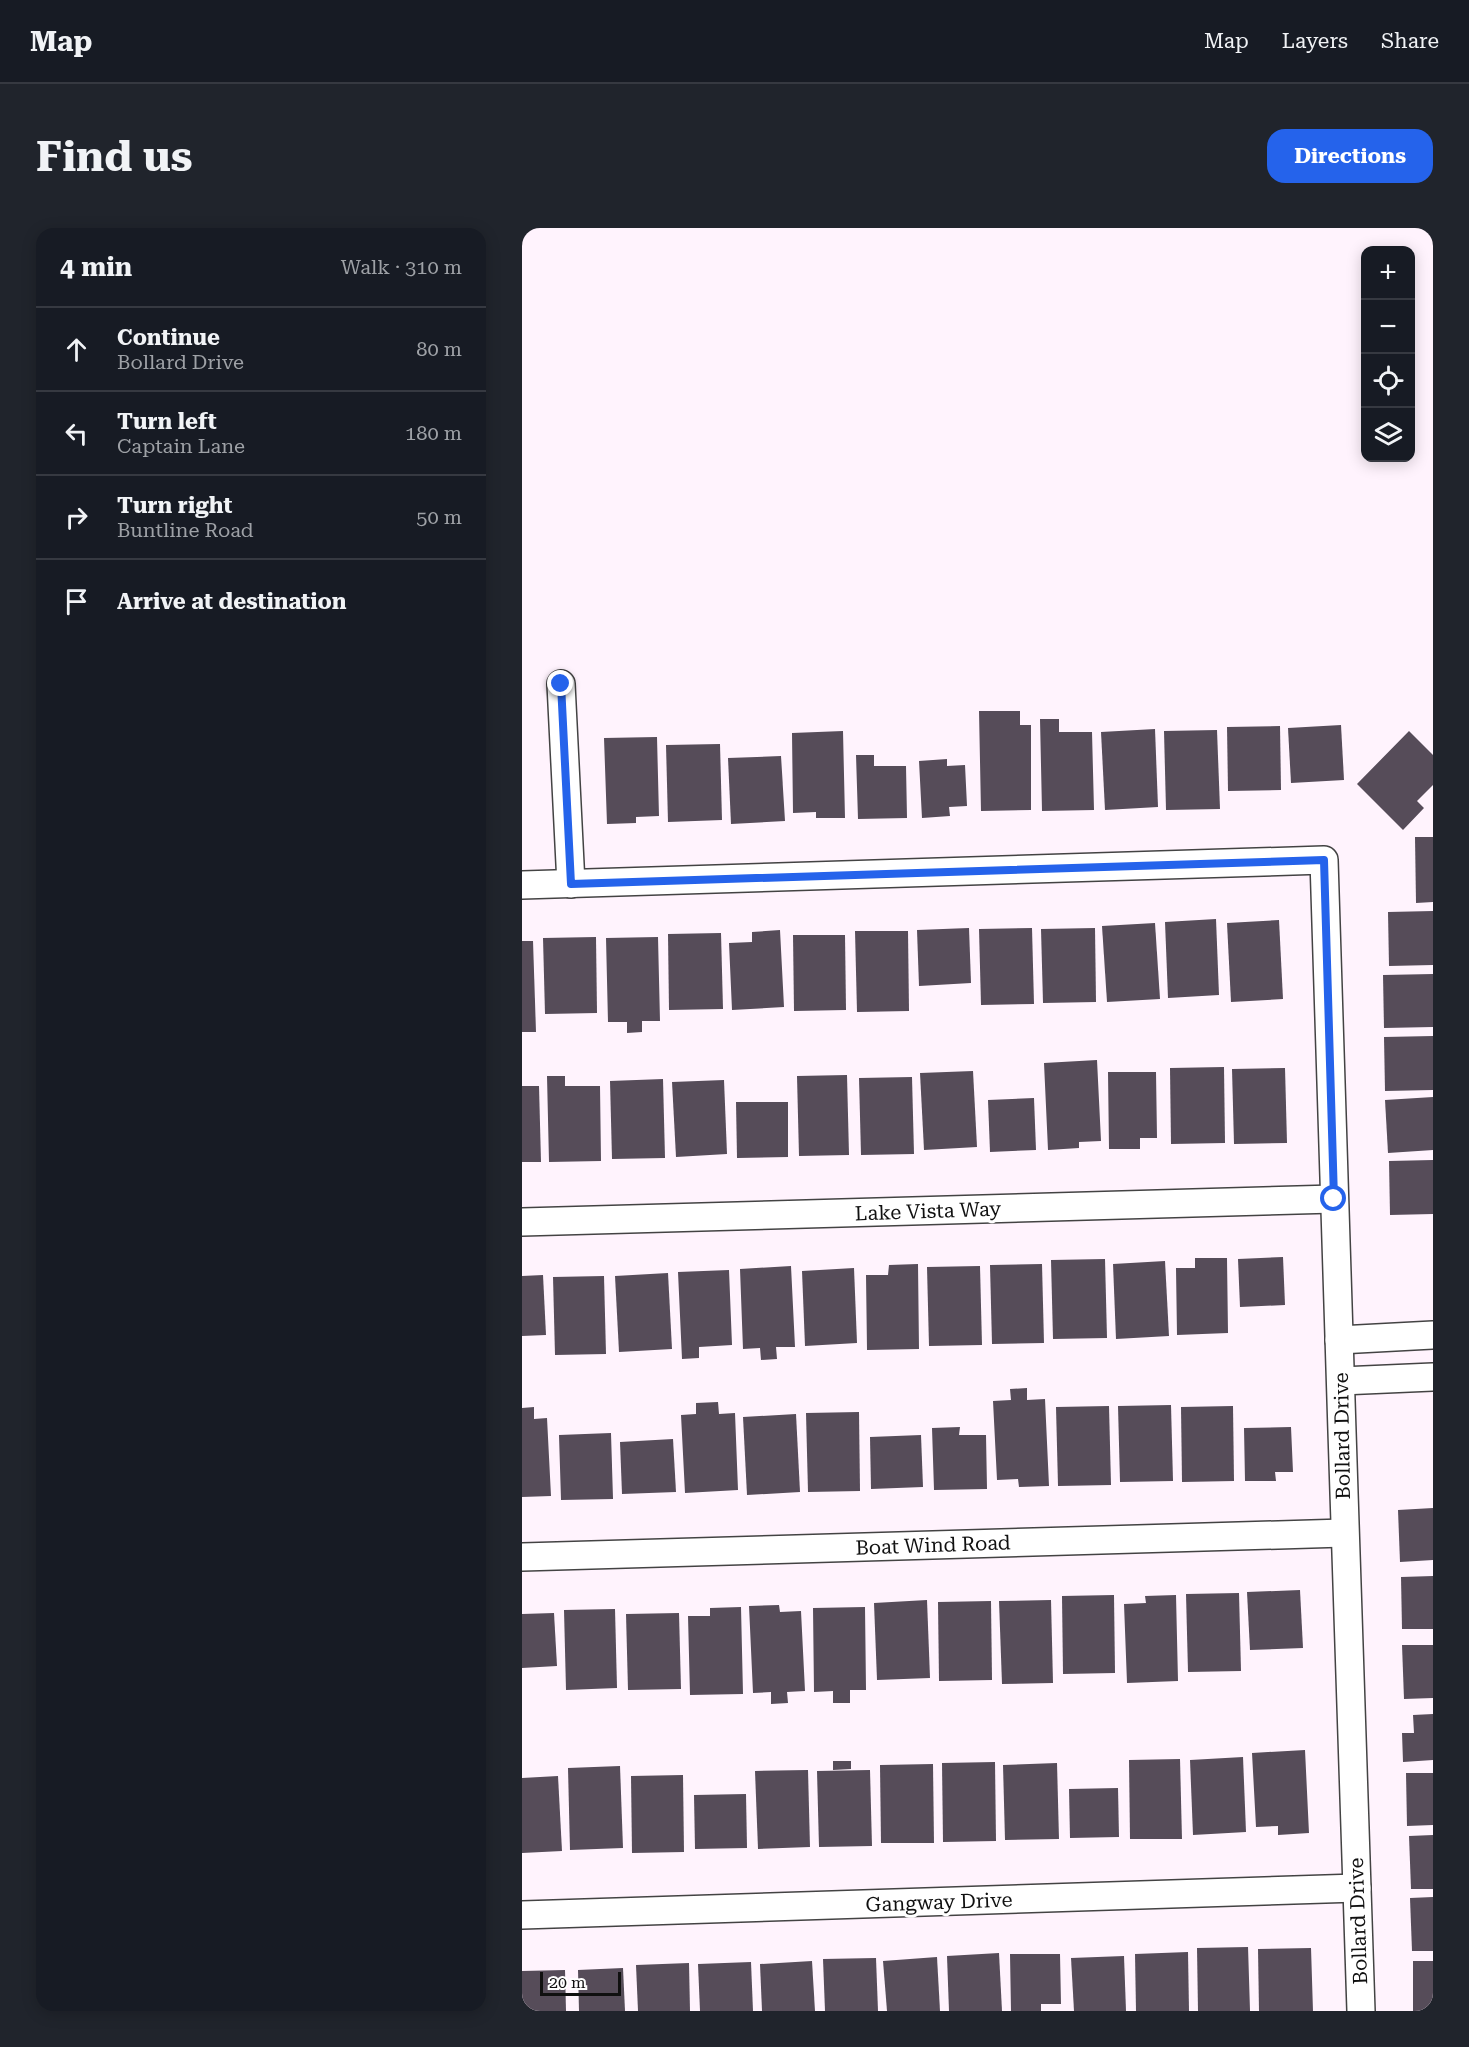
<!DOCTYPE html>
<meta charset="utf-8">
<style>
body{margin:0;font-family:"Roboto Serif",serif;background:#20242c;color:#f1f3f6}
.controls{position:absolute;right:18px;top:18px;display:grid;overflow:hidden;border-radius:12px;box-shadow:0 3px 15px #0003}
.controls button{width:54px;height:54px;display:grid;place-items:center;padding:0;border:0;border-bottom:2px solid #363941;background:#171b24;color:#f1f3f6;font:30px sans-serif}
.scale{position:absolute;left:18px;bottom:15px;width:81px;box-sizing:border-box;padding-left:6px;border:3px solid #101010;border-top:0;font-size:16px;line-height:21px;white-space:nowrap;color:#101010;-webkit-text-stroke:4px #fff;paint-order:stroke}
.stop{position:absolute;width:18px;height:18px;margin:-14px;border:4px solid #2563eb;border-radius:50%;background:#fff}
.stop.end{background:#2563eb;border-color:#fff;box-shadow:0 2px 6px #0008}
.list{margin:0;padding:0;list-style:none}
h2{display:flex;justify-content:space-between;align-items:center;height:78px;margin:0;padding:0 24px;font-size:26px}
h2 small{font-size:20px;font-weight:400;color:#9ea1a6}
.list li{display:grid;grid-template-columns:39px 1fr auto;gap:18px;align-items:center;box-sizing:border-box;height:84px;padding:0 24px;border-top:2px solid #363941}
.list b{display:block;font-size:22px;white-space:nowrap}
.list p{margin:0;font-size:20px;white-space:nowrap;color:#9ea1a6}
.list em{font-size:20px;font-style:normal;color:#9ea1a6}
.icon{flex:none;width:33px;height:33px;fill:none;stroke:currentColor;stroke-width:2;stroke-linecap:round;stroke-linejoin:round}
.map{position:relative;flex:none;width:911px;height:1783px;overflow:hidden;border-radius:18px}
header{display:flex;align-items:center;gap:36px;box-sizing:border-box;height:84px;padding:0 30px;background:#171b24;border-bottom:2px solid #363941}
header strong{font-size:28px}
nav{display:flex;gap:33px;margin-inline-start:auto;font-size:21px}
.intro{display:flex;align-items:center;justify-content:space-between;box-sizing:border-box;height:144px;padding:0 36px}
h1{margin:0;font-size:42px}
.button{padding:15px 27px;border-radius:18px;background:#2563eb;color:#fff;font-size:21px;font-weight:700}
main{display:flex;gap:36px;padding:0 36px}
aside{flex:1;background:#171b24;border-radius:18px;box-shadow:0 3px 15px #0003}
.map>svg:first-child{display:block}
.building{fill:#564c59}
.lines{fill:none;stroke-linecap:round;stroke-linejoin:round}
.street-casing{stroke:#434343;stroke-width:30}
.street{stroke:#fff;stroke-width:27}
.route{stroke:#2563eb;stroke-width:8}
.labels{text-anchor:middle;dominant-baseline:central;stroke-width:6;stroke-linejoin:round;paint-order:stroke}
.street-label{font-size:20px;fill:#101010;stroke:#fff}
</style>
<header>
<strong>Map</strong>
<nav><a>Map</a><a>Layers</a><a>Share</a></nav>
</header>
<div class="intro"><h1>Find us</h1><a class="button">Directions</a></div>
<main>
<aside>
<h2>4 min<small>Walk · 310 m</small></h2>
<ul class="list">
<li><svg class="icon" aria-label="ahead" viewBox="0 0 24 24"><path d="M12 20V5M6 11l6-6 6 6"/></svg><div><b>Continue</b><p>Bollard Drive</p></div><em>80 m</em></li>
<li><svg class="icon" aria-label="left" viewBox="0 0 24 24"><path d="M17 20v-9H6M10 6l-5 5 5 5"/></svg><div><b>Turn left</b><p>Captain Lane</p></div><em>180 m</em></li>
<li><svg class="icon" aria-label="right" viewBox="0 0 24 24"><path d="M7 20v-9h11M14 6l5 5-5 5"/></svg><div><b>Turn right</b><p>Buntline Road</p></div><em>50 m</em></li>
<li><svg class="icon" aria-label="arrive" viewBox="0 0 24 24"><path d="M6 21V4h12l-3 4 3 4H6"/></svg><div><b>Arrive at destination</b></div></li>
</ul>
</aside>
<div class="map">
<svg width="911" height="1783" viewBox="0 0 911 1783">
<rect width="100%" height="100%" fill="#fff3fd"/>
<!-- building -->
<g class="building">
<polygon points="457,483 498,483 498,497 509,497 509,582 459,583"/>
<polygon points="518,491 537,491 537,504 570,504 572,582 520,583"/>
<polygon points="819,497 822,552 769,555 766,500"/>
<polygon points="758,498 759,562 706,563 705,499"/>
<polygon points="633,501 636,579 583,582 579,504"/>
<polygon points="695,502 698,581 644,582 642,503"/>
<polygon points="321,503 323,590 294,590 294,584 271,585 270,505"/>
<polygon points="887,503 911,527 911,557 895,573 902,580 881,602 835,556"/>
<polygon points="135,509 137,588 114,589 114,595 85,596 82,510"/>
<polygon points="198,516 200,592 146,594 144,517"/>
<polygon points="334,527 352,527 352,538 384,538 385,590 336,591"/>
<polygon points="259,528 263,593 209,596 206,530"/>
<polygon points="425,531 425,538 443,537 445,578 427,579 428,588 400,590 397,533"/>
<polygon points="893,609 911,609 911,674 894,675"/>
<polygon points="911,683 911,737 867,738 866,684"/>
<polygon points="694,691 697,767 646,770 643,694"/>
<polygon points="757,692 761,771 709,774 705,695"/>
<polygon points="633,695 638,771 585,774 580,698"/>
<polygon points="447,700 449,755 397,758 395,702"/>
<polygon points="510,700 512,776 459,777 457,701"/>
<polygon points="573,700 574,774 521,775 519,701"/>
<polygon points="258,702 262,779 210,782 207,715 230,714 230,704"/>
<polygon points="333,703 386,703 387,783 335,784"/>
<polygon points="199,705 201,781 147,782 146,706"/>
<polygon points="271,707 323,707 324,782 272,783"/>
<polygon points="74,709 75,785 23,786 21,710"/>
<polygon points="136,709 138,793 120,793 120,804 105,805 105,794 86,794 84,710"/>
<polygon points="0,713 11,713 14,804 0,804"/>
<polygon points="911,746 911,799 862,800 861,747"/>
<polygon points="911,808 911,862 863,863 862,809"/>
<polygon points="575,832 579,913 557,914 557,920 526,922 522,835"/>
<polygon points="702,839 703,915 649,916 648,840"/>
<polygon points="763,840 765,915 712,916 710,841"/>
<polygon points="451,843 455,919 402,922 398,845"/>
<polygon points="586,844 634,844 635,910 618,910 618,921 587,921"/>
<polygon points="325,847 327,927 277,928 275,848"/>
<polygon points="25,848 43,848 43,858 78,858 79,933 27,934"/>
<polygon points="390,849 392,926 339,927 337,850"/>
<polygon points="141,851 143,930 90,931 88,853"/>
<polygon points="202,852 205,926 154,929 150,854"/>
<polygon points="0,858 17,858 19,934 0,934"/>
<polygon points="911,869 911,922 866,925 863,872"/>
<polygon points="512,870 514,922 468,924 466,872"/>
<polygon points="214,874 266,874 266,929 215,930"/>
<polygon points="911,932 911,986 868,987 867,933"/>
<polygon points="761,1029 763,1077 718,1079 716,1031"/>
<polygon points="673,1030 705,1030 706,1105 655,1107 654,1040 673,1040"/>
<polygon points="583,1031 585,1110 531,1111 529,1032"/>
<polygon points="643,1033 647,1108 594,1111 591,1036"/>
<polygon points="396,1036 397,1121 345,1122 344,1047 366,1047 367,1037"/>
<polygon points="520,1036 522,1115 470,1116 468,1037"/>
<polygon points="269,1038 273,1119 254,1119 255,1131 239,1132 238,1120 221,1121 218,1041"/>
<polygon points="458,1038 460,1117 407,1118 405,1039"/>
<polygon points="332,1040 335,1115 283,1118 280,1043"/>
<polygon points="207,1042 210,1117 177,1119 177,1130 160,1131 156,1044"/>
<polygon points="146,1045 150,1121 97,1124 93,1048"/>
<polygon points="21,1047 24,1107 0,1108 0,1048"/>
<polygon points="82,1048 84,1126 33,1127 31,1049"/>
<polygon points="505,1160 505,1172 523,1171 527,1258 497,1259 496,1251 475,1252 471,1173 489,1172 488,1161"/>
<polygon points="196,1174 197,1186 213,1185 216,1262 163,1265 159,1187 174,1186 174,1175"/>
<polygon points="649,1177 651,1253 598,1254 596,1178"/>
<polygon points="587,1178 589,1257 536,1258 534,1179"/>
<polygon points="711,1178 712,1253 660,1254 659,1179"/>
<polygon points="12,1179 12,1191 25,1190 29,1268 0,1269 0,1180"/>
<polygon points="337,1184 338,1263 286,1264 284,1185"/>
<polygon points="274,1186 278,1264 225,1267 221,1189"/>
<polygon points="438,1199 437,1207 464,1207 465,1261 412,1262 410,1200"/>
<polygon points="769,1199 771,1244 753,1244 754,1253 723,1253 722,1200"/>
<polygon points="89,1205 91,1271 39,1272 37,1207"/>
<polygon points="399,1207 401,1259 349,1261 348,1209"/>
<polygon points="151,1211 154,1264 100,1266 98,1214"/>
<polygon points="911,1280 911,1332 878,1334 876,1282"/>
<polygon points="911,1348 911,1401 880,1401 879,1349"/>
<polygon points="778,1362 781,1420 728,1422 725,1364"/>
<polygon points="717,1365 719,1443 666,1444 664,1366"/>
<polygon points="592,1367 593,1445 541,1446 540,1368"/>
<polygon points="654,1367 656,1453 605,1455 602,1376 624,1375 623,1368"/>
<polygon points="405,1372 408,1450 355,1452 352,1375"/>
<polygon points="529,1372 531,1455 480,1456 477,1373"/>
<polygon points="469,1373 470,1452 417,1453 416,1374"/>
<polygon points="257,1377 258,1384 279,1383 283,1463 265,1464 266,1475 249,1476 249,1464 231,1465 227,1378"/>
<polygon points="219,1379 221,1466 168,1467 166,1388 188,1388 188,1380"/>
<polygon points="343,1379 344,1462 328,1462 328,1475 311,1475 311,1463 292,1464 291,1380"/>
<polygon points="93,1381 95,1460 44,1462 42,1382"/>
<polygon points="32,1385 35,1438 0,1440 0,1386"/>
<polygon points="157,1385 159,1461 106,1462 104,1386"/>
<polygon points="880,1417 911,1417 911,1470 882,1471"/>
<polygon points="911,1486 911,1532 881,1534 880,1505 892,1505 891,1487"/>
<polygon points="783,1522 787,1605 756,1607 756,1598 734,1599 730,1525"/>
<polygon points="721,1529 724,1604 671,1607 668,1532"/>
<polygon points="658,1531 660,1611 608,1611 607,1532"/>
<polygon points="311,1533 329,1533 329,1541 311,1542"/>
<polygon points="473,1534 474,1613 421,1614 420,1535"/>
<polygon points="535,1535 537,1611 483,1612 481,1537"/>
<polygon points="411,1536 412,1615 359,1615 358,1537"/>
<polygon points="98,1538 101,1620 48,1622 46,1540"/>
<polygon points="286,1542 288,1619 236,1621 233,1543"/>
<polygon points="348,1542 350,1618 297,1619 295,1543"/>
<polygon points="884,1545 911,1545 911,1597 885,1598"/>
<polygon points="161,1547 162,1624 110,1625 109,1548"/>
<polygon points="36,1548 40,1623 0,1625 0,1550"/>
<polygon points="596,1560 597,1609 548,1610 547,1561"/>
<polygon points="224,1566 225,1620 173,1621 172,1567"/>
<polygon points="911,1607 911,1661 889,1661 887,1608"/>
<polygon points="911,1669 911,1723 890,1723 888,1670"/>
<polygon points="726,1719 728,1783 676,1783 675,1720"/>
<polygon points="789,1720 791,1783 737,1783 736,1721"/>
<polygon points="666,1724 667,1783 614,1783 613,1726"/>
<polygon points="477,1725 480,1783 427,1783 425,1728"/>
<polygon points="488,1726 538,1726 539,1776 519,1776 519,1783 489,1783"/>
<polygon points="602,1728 604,1783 552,1783 549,1730"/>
<polygon points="415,1729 418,1783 365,1783 361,1733"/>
<polygon points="354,1730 356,1783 303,1783 301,1731"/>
<polygon points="290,1733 293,1783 240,1783 238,1736"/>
<rect x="891" y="1733" width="20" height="50"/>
<polygon points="229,1734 231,1783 178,1783 176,1736"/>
<polygon points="167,1735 168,1783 116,1783 114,1737"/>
<polygon points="101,1740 103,1783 57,1783 56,1742"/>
<polygon points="43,1742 44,1783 0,1783 0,1743"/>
</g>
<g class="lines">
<!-- street casing -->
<g class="street-casing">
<g id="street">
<polyline points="39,456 49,656"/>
<path d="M0,657l802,-25c12,384 24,767 37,1151"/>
<polyline points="0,994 812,971"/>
<polyline points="817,1112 911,1107"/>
<polyline points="819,1153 911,1149"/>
<polyline points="0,1329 822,1305"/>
<polyline points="0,1687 835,1660"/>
</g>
</g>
<!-- street -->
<use href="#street" class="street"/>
</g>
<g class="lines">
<!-- route -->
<polyline class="route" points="39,456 49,656 802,632 812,971"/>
</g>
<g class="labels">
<!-- street labels -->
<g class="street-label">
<text transform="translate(406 983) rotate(-2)">Lake Vista Way</text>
<text transform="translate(820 1208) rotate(-91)">Bollard Drive</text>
<text transform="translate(411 1317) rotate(-2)">Boat Wind Road</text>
<text transform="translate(417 1674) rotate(-2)">Gangway Drive</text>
<text transform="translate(836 1693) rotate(-92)">Bollard Drive</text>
</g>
</g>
</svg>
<div class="controls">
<button>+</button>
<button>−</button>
<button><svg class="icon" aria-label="locate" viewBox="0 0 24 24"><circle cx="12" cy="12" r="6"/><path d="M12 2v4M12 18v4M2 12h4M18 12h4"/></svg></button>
<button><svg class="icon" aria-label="layers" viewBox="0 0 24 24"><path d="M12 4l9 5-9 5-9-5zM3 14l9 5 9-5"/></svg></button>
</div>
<div class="scale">20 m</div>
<div class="stop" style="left:812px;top:971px"></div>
<div class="stop end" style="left:39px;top:456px"></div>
</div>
</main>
